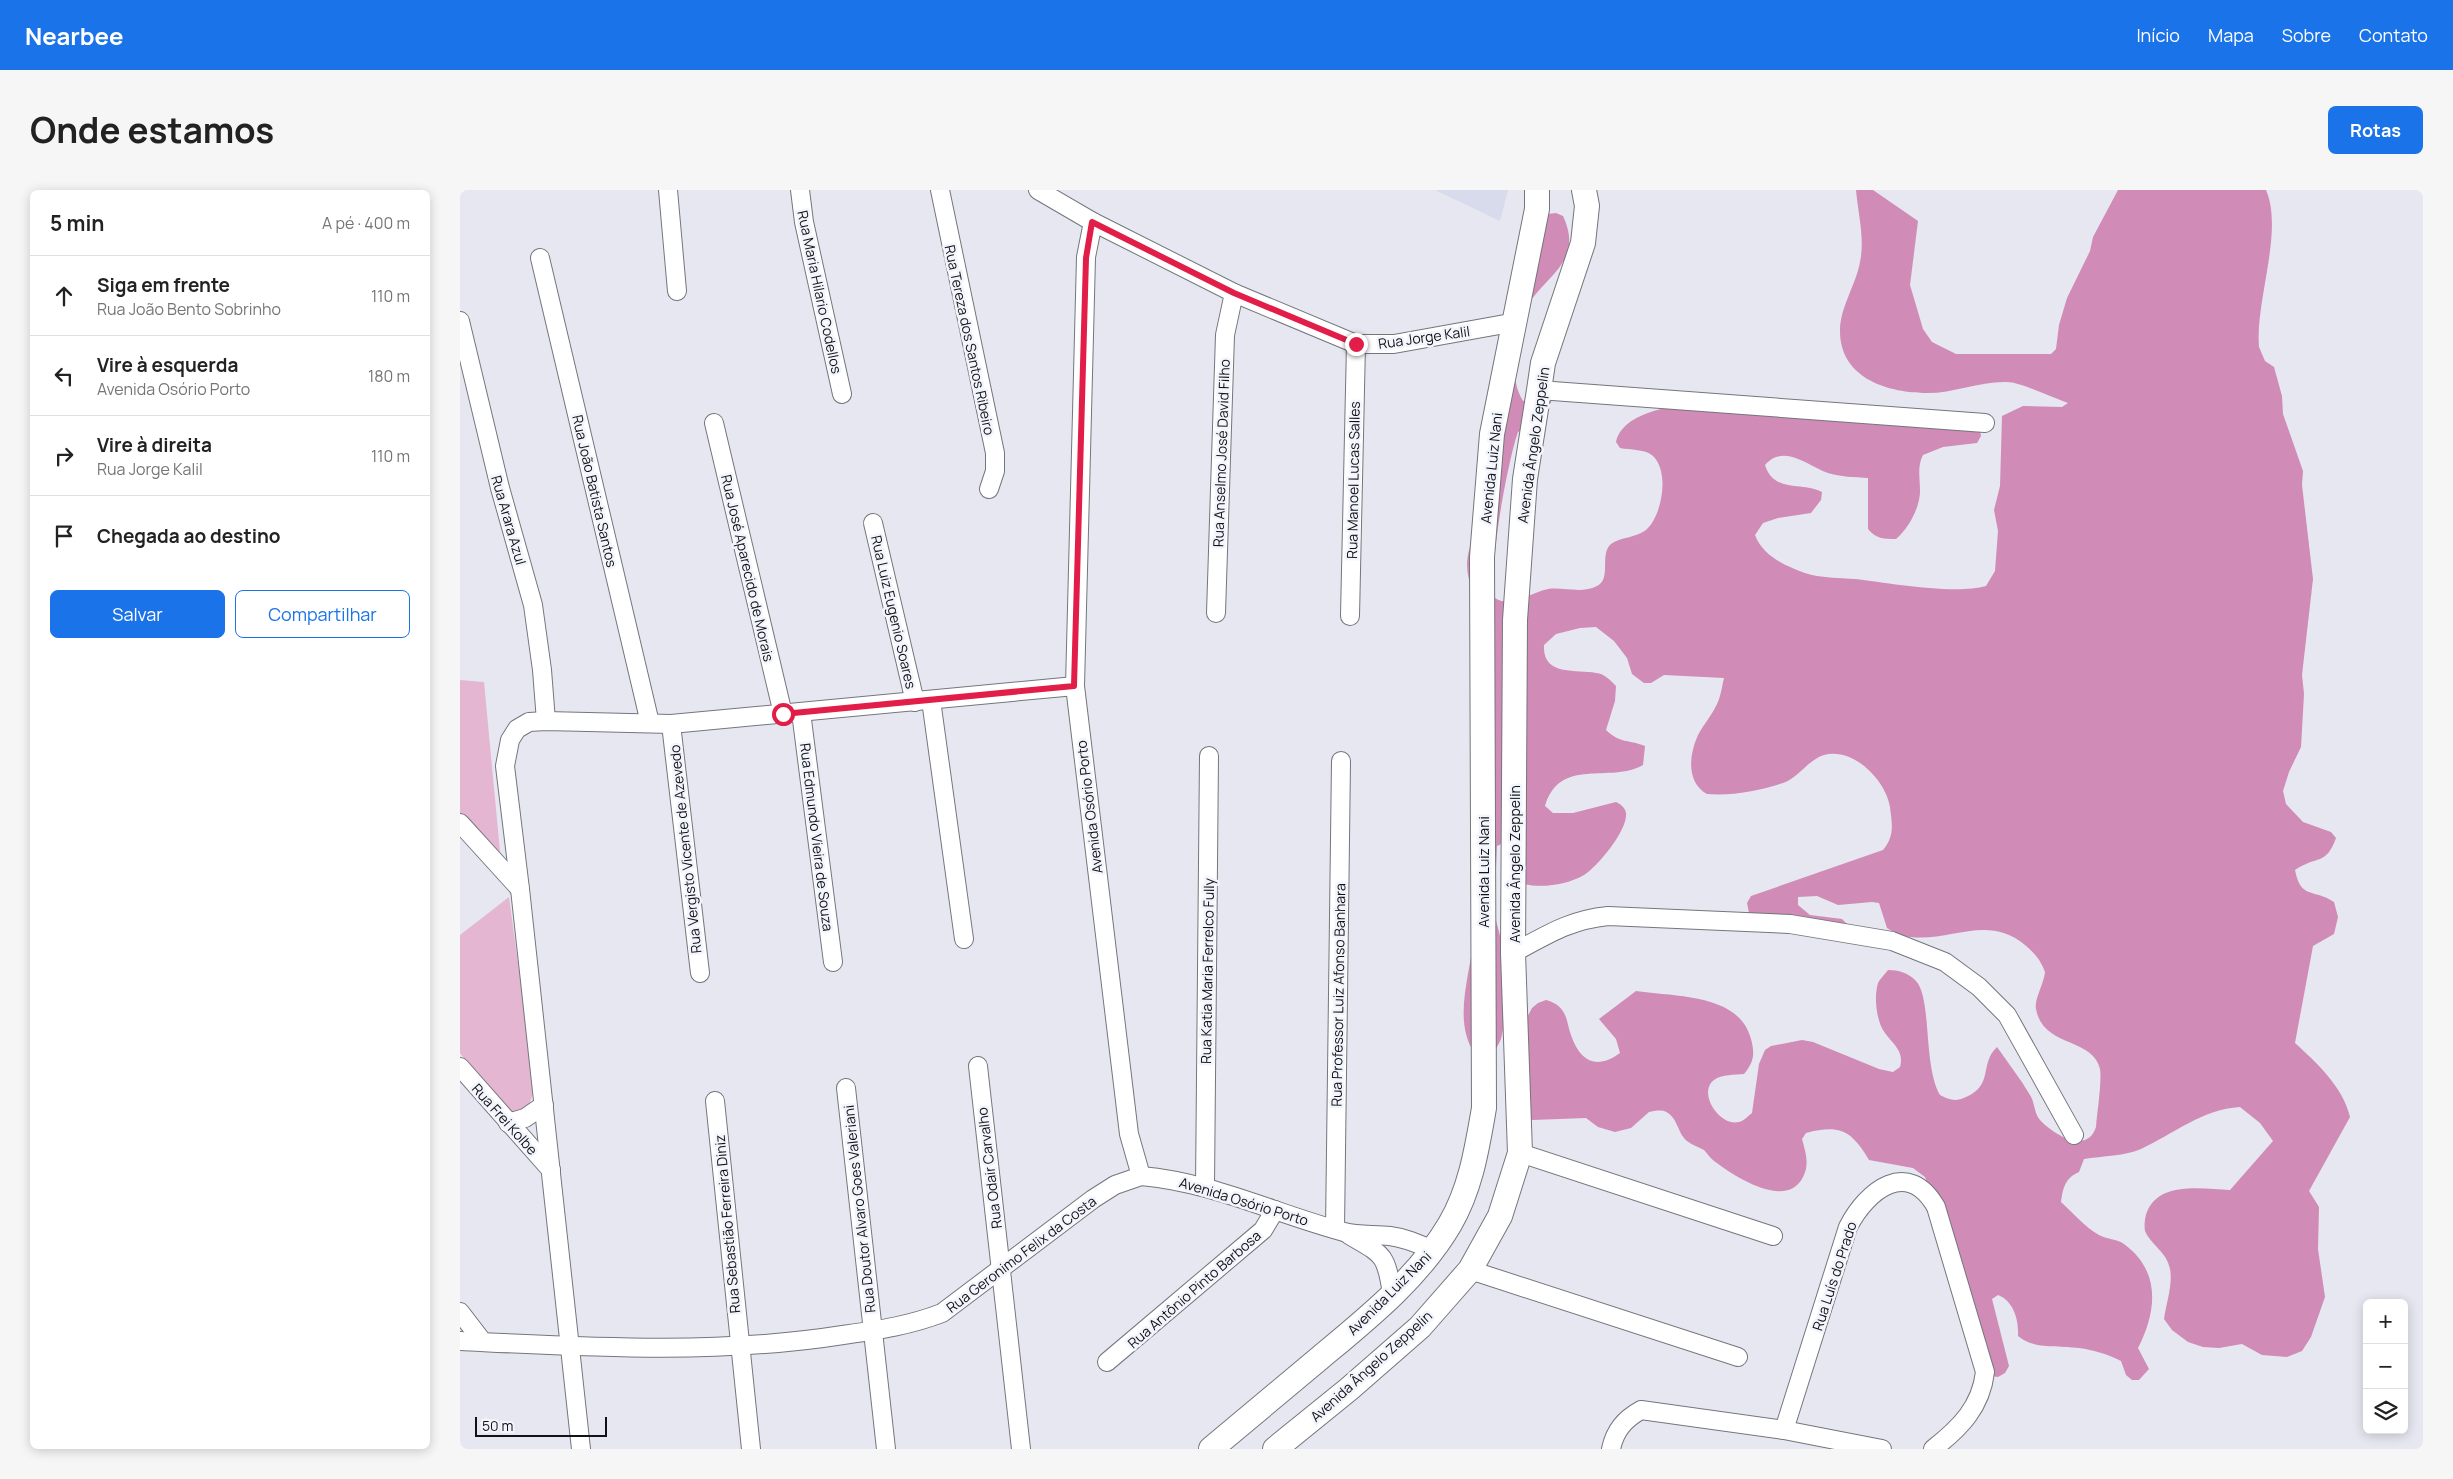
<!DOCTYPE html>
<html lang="pt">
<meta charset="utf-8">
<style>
body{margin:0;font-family:Manrope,sans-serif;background:#f6f6f6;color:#222}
.controls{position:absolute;right:15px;bottom:15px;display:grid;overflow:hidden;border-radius:8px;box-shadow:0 2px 12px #0003}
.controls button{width:45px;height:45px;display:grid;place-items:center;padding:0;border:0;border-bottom:1px solid #e0e0e0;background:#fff;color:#222;font:25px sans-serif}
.scale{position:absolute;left:15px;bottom:12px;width:132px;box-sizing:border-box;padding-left:5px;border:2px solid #111215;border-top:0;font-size:14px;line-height:18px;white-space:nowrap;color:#111215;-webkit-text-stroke:4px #f3f5fd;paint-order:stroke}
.stop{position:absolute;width:15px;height:15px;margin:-11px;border:4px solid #e11d48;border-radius:50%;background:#fff}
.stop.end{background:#e11d48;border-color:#fff;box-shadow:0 1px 5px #0008}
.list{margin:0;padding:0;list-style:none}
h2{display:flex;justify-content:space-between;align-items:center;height:65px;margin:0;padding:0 20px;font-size:21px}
h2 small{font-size:16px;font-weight:400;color:#767676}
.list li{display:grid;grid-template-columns:32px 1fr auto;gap:15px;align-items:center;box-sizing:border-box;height:80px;padding:0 20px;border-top:1px solid #e0e0e0}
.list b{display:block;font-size:19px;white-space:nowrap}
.list p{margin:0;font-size:16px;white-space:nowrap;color:#767676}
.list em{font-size:16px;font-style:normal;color:#767676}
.actions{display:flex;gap:10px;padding:15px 20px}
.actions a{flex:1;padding:11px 0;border:1px solid #1a73e8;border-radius:8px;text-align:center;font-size:18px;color:#1a73e8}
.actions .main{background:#1a73e8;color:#fff}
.icon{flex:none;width:28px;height:28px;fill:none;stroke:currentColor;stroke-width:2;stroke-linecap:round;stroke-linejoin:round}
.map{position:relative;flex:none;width:1963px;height:1259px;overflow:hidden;border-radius:8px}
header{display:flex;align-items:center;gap:30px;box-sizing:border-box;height:70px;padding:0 25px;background:#1a73e8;color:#fff}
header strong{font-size:24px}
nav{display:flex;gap:28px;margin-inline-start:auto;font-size:18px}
.intro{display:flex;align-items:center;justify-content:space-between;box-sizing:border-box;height:120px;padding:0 30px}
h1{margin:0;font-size:35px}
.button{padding:12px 22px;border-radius:8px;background:#1a73e8;color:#fff;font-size:18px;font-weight:700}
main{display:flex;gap:30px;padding:0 30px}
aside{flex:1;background:#fff;border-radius:8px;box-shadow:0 2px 12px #0003}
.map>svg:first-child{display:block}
.built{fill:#d8dbeb}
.green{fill:#e4b6d1}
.forest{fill:#d08bb6}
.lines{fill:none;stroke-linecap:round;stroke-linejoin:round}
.street-casing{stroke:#74767d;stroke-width:20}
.secondary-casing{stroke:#74767d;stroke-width:26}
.street{stroke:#fff;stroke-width:18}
.secondary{stroke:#fff;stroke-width:24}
.route{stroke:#e11d48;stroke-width:6}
.labels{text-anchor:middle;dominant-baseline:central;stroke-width:5;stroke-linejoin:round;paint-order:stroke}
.street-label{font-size:14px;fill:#111215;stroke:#f3f5fd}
</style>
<header>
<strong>Nearbee</strong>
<nav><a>Início</a><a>Mapa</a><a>Sobre</a><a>Contato</a></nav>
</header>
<div class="intro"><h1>Onde estamos</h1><a class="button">Rotas</a></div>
<main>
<aside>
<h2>5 min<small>A pé · 400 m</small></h2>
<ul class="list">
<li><svg class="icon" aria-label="ahead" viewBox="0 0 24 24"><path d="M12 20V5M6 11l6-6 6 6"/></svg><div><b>Siga em frente</b><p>Rua João Bento Sobrinho</p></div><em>110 m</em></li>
<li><svg class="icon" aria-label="left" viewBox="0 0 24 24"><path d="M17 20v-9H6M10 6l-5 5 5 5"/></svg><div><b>Vire à esquerda</b><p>Avenida Osório Porto</p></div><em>180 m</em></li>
<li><svg class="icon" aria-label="right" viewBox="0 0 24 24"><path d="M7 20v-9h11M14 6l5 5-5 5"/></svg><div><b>Vire à direita</b><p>Rua Jorge Kalil</p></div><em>110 m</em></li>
<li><svg class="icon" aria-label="arrive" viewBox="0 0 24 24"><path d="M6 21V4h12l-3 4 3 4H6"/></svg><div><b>Chegada ao destino</b></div></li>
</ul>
<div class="actions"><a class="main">Salvar</a><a>Compartilhar</a></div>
</aside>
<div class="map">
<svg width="1963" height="1259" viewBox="0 0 1963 1259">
<rect width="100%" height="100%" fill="#e6e7f0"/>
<!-- built -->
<polygon class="built" points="975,0 1048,0 1040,31"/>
<!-- green -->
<g class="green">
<polygon points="0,490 24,492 41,672 0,623"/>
<polygon points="49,707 75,898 69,915 62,923 46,925 0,863 0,745"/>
</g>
<!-- forest -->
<path class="forest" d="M1396,0h17l45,31 -8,64 13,44 9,13 24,12h95l5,-5 3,-24 8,-27 23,-47 3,-14 25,-47h148c18,41 -11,111 -7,157l6,14 9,6 8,29 1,18 20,57 -1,14 11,94 -11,96 2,19 -3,53 -12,25 -6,19 3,13 17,18 28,10 5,6c-10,28 -19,17 -41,32 6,30 18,18 39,32l4,15 -4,17 -21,12 -18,97c22,20 48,44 55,74l-41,74 10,16 -1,42 7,48 -14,40 -9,14 -15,6 -25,-2 -20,-11 -23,4 -16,-1 -15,-5 -16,-12 -8,-11c2,-15 9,-34 6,-50 -3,-17 -19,-24 -25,-38 -1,-5 0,-15 2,-19 12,-31 56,-23 83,-22l43,-49 -13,-18 -20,-16c-37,2 -67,27 -99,42 -15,7 -39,7 -57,10l-5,13c-14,6 -16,16 -18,30 11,10 24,25 38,33 7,4 18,4 25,9 37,27 33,67 14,104l11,21 -10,11h-7l-6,-5 -5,-14c-14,-7 -27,-11 -42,-13 -21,-3 -44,2 -61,-12 1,-15 -4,-35 -20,-41l-6,4 17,67 -4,7 -7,4 -7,-1 -66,-199 -12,-9 -44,-8c-17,-29 -29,-36 -63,-27l-4,6c4,15 8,26 0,40 -18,30 -68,-3 -88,-18 -4,-3 -6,-7 -10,-11 -5,-3 -12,-5 -17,-9 -10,-8 -9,-25 -23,-30 -4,-1 -11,0 -15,1l-18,16 -16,4 -17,-5 -12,-9 -54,2 -5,-6 -6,-85 11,-21 6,-5 8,-3c7,2 14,5 18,13 4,7 4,15 7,22 9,27 26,35 49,18l-4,-14 -17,-20 37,-28c39,6 103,2 115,48 4,15 3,23 -7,35 -9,1 -22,0 -30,6 -17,13 6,47 25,42 5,-1 9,-6 13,-9l7,-49 6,-14 6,-4 31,-6 11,2 66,27 14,3 7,-5c5,-17 -9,-24 -17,-37 -7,-12 -9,-34 -5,-47 2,-4 7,-9 10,-13 10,0 21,3 28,11 16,17 7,85 24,114 9,5 16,7 26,2 28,-12 13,-33 31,-50 11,16 23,31 33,48 5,8 4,18 10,25 14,15 47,35 56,7 1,-14 6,-45 4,-58 -7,-32 -57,-21 -64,-60 -2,-10 8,-25 9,-37 -4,-11 -10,-19 -20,-27 -39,-33 -78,0 -121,-9 -6,-1 -12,-5 -17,-8l-8,-25 -7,-1 -34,3 -21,-9 -19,1v8l12,10 32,4 6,6 -1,8 -60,-10 -38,-10 -2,-10 4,-7 132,-46c12,-14 9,-26 7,-43 -4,-26 -36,-60 -66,-52 -16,5 -26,23 -41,28 -24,8 -51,13 -76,11 -21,-12 -18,-39 -9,-59 6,-11 14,-20 19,-31 4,-8 5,-18 7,-26l-60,-3 -13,8h-7l-12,-9 -5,-16 -13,-17 -18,-14 -16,1 -24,6 -12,11c-2,32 33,24 52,28 9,1 14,7 20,13l-1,15 -9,29c15,14 21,9 39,16l-2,19c-33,19 -83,-9 -98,41l8,7h20l43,-11c4,2 9,5 10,11 2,17 -28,53 -42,62 -17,10 -45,14 -63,8l-14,-42 -10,5 -3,67 9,34 3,68 -5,24 -7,14 -22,-4c-19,-34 0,-79 2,-116 1,-39 -3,-78 -3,-118 0,-71 3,-142 5,-213 -13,-37 -11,-41 1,-77l63,-310 16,-2 7,3c22,47 -20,60 -39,95 -7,13 -10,58 -8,72 1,6 4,13 7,18l25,-7 4,6 -10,20 -24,12c-10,28 -31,140 -23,166 16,11 36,-6 53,-9 16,-2 34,5 49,-3 15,-7 2,-32 14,-42 9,-7 25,-6 35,-14 16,-14 24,-58 7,-74 -7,-7 -23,-6 -33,-8l-4,-6c9,-39 88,-39 119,-40 13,-1 29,-5 42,-3 22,4 42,19 65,22 45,7 92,4 137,4l2,11 -4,7 -34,4 -20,8c-6,11 -3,23 -3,36 0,17 -12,38 -24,48 -12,0 -20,0 -28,-10v-51c-13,-1 -28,-1 -40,-5 -20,-7 -44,-30 -63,-8 9,29 38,16 57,27l-1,8 -10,13 -33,5 -15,5 -8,12c8,21 30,31 50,38 15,5 34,5 50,6 34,4 100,16 131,7l9,-15 3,-40 -4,-21 6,-24 2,-70 21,-10 39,1 6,-4c-14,-5 -48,-21 -61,-21 -27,-1 -55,12 -83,11 -39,-1 -84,-16 -84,-62 0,-24 16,-46 20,-69 5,-23 -2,-49 -4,-72z"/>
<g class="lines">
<!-- street casing -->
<g class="street-casing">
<g id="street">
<polyline points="208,0 217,101"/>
<polyline points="340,0 344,32 382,204"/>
<polyline points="480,0 535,263 535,281 529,299"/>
<polyline points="578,0 633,32 774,103 896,154 934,154 1056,132"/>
<path d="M633,32l-7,35 -11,429 54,448 12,42c71,6 135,38 203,56 15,4 31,2 46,4 16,2 29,8 43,14"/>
<polyline points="80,68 190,533"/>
<polyline points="0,131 40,298 73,415 82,480 86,531"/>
<polyline points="1079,200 1525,233"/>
<polyline points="254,233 323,524"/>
<polyline points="413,333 455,512"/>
<polyline points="756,423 765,145 774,103"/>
<polyline points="890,426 896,154"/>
<polyline points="471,510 504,749"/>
<polyline points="341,522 373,772"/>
<polyline points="211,534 240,783"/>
<polyline points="0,633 60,699"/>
<path d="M1053,763c34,-18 56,-33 95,-37l182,8 102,17 53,21 34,25 28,28 67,120"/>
<polyline points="518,876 561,1259"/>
<polyline points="0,877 91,980"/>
<polyline points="386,898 426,1259"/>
<polyline points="255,911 291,1259"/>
<polyline points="48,933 65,928 84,915"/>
<polyline points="1060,963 1313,1046"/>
<polyline points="745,996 749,566"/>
<polyline points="875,1039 881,571"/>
<path d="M889,1045c34,20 37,18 43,59"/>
<polyline points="1010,1080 1278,1167"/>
<polyline points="0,1122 23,1152"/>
<path d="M0,1151c127,6 256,14 383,-6 35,-5 65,-9 99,-22l151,-114 22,-14 26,-9"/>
<polyline points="647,1172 803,1040 815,1020"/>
<path d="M1324,1240l64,-203c19,-37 60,-69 88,-20l49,165c-4,35 -25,56 -52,77"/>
<polyline points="121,1259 60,699 45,576 50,550 57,539 69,532 86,531 211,534 615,496"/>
<path d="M1151,1259c4,-19 14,-30 30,-39l143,20 98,19"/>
</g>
</g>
<!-- secondary casing -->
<g class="secondary-casing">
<g id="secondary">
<path d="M751,1259c37,-31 74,-62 110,-92 47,-39 98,-80 129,-133 21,-36 27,-76 34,-116l-2,-551 10,-123 45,-225v-19"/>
<polyline points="815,1259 889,1199 960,1137 1010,1080 1040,1026 1060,963 1053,763 1055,430 1065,289 1079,200 1083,173 1123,53 1127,16 1124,0"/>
</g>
</g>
<!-- street -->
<use href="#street" class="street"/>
<!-- secondary -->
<use href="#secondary" class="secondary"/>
</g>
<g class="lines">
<!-- route -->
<polyline class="route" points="323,524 614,496 626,68 632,32 774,103 896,154"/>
</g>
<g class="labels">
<!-- street labels -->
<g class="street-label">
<text transform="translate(360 102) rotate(78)">Rua Maria Hilario Codellos</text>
<text transform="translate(964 147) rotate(-8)">Rua Jorge Kalil</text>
<text transform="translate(510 150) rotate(78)">Rua Tereza dos Santos Ribeiro</text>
<text transform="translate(1073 255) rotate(-82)">Avenida Ângelo Zeppelin</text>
<text transform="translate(761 263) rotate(-88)">Rua Anselmo José David Filho</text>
<text transform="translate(1031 278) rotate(-84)">Avenida Luiz Nani</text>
<text transform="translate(893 290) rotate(-89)">Rua Manoel Lucas Salles</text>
<text transform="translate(135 301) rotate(77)">Rua João Batista Santos</text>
<text transform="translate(49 330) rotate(74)">Rua Arara Azul</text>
<text transform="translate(288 378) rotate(77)">Rua José Aparecido de Morais</text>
<text transform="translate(434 422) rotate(77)">Rua Luiz Eugenio Soares</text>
<text transform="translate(629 617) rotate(-97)">Avenida Osório Porto</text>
<text transform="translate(357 647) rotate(83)">Rua Edmundo Vieira de Souza</text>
<text transform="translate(225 659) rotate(-96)">Rua Vergisto Vicente de Azevedo</text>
<text transform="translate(1054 674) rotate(-90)">Avenida Ângelo Zeppelin</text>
<text transform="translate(1023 682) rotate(-90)">Avenida Luiz Nani</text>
<text transform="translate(747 781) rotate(-89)">Rua Katia Maria Ferrelco Fully</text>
<text transform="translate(878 805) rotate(-89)">Rua Professor Luiz Afonso Banhara</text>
<text transform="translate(45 929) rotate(48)">Rua Frei Kolbe</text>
<text transform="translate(529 978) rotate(-97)">Rua Odair Carvalho</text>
<text transform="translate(784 1011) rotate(17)">Avenida Osório Porto</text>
<text transform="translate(399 1019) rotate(-96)">Rua Doutor Alvaro Goes Valeriani</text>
<text transform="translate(267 1034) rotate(-95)">Rua Sebastião Ferreira Diniz</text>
<text transform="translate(561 1064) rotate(-37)">Rua Geronimo Felix da Costa</text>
<text transform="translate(1374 1086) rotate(-72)">Rua Luís do Prado</text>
<text transform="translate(734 1099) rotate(-41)">Rua Antônio Pinto Barbosa</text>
<text transform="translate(929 1103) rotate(-45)">Avenida Luiz Nani</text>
<text transform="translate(911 1176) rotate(-42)">Avenida Ângelo Zeppelin</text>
</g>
</g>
</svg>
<div class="controls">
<button>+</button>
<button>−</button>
<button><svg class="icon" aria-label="layers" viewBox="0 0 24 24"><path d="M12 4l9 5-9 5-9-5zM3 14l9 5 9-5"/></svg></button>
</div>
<div class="scale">50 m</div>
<div class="stop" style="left:323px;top:524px"></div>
<div class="stop end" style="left:896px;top:154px"></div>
</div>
</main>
